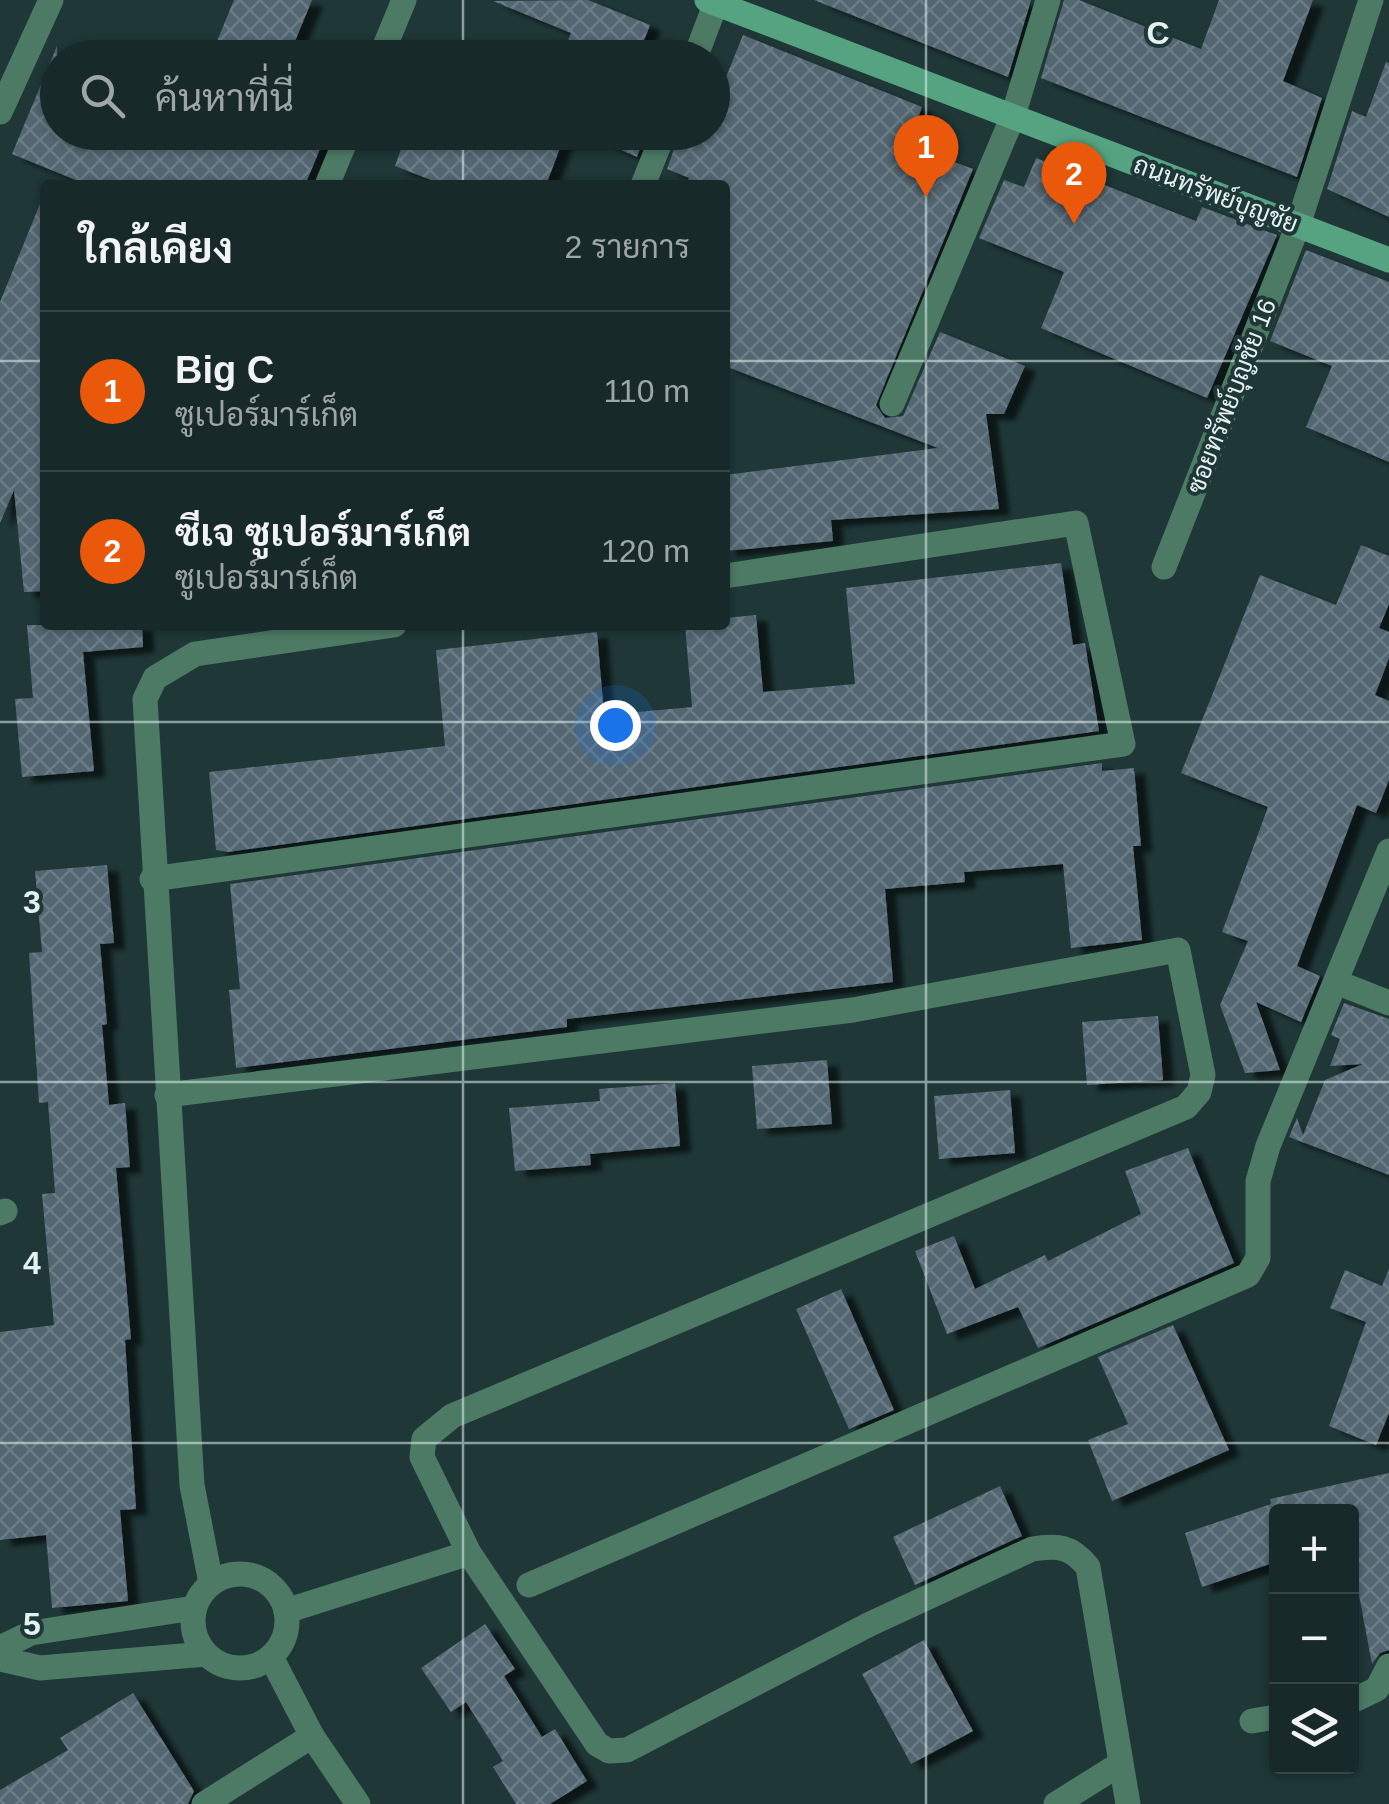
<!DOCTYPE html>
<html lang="th">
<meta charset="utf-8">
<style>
body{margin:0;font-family:Helvetica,Sarabun,sans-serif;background:#243535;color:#f1f3f6}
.controls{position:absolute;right:30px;bottom:30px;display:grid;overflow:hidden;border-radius:10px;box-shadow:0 2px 8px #0004}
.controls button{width:90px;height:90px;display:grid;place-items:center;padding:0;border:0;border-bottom:2px solid #364546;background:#172929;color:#f1f3f6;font:50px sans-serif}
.you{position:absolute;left:615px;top:725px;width:35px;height:35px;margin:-25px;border:8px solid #fff;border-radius:50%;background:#1a73e8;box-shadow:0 0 0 15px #1a73e833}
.badge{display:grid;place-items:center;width:65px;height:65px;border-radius:50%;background:#ea580c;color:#fff;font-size:32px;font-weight:700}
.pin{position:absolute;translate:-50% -82px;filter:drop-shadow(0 2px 5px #0008)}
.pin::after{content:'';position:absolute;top:52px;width:35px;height:30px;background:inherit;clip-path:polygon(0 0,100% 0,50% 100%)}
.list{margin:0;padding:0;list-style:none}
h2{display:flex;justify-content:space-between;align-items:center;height:130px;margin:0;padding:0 40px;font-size:42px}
h2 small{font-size:32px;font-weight:400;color:#9ea6a8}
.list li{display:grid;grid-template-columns:65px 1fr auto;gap:30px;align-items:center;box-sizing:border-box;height:160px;padding:0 40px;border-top:2px solid #364546}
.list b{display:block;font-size:38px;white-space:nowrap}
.list p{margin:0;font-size:32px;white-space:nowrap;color:#9ea6a8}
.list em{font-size:32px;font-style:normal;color:#9ea6a8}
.icon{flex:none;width:55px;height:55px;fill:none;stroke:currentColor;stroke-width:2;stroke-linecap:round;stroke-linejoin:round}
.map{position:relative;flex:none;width:1389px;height:1804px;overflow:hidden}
.search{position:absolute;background:#172929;box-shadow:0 2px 8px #0004;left:40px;top:40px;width:690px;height:110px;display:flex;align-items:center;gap:25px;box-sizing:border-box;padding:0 35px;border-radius:55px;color:#9ea6a8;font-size:38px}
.panel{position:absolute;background:#172929;box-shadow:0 2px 8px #0004;left:40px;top:180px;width:690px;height:450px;border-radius:10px}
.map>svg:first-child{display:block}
.building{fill:url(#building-cross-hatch);filter:url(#shadow)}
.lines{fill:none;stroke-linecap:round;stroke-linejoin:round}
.street{stroke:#4c7a65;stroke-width:25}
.secondary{stroke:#55a381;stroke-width:25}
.grid{fill:none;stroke:#e4f2f2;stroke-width:2.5;stroke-opacity:0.55}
.labels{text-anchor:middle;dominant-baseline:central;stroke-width:8;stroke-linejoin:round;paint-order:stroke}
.street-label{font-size:25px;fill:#e4f2f2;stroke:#1f3737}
.grid-label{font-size:32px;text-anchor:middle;font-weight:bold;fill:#e4f2f2;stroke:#1f3737;stroke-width:8;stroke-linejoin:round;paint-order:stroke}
</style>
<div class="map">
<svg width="1389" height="1804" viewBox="0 0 1389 1804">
<defs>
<pattern id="building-cross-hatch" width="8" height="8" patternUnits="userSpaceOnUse" patternTransform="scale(2.5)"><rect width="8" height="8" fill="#526671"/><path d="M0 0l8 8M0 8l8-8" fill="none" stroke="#6b7c86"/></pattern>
<filter id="shadow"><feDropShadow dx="11" dy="6" stdDeviation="2.5" flood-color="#0009"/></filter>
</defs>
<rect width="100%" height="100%" fill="#1f3737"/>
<!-- building -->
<g class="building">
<polygon points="234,0 312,0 288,58 210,58"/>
<polygon points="588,0 650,25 637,58 561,58 571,33 493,1"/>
<polygon points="814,0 1031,0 1008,77"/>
<polygon points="1064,0 1079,0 1201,49 1219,0 1313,0 1283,81 1322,98 1297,177 1041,78"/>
<polygon points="743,35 922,107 908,145 973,169 876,405 885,418 903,416 940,332 1025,366 1004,414 986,414 999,509 831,520 833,541 725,551 725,475 938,448 725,366 725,185 686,185 689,178 667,169 680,132 712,132 712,112"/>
<polygon points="57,46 58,132 327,132 305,185 88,185 12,154"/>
<polygon points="1386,62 1389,63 1389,217 1327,189 1352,111 1366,117"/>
<polygon points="407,132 493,132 522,143 526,132 566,132 546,185 444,185 395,166"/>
<polygon points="581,132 646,132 637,157"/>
<polygon points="1036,158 1196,221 1202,207 1277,235 1207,398 1041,328 1064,272 979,238 1004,180 1024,187"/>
<polygon points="44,194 45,591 24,592 14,490 0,523 0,302"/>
<polygon points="1306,250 1389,282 1389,462 1306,427 1332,366 1270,341"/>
<polygon points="1361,545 1389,556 1389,604 1379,628 1389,632 1389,658 1375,695 1389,701 1389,780 1376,813 1357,805 1297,966 1320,976 1301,1022 1256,1002 1280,1070 1245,1073 1220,1005 1248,941 1222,932 1268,807 1181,773 1260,575 1336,605"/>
<polygon points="1061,563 1073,645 1085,643 1099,731 228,852 216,850 209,772 445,746 436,650 597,632 604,715 692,707 685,625 725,625 725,618 756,615 763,692 855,684 846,588"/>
<polygon points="27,625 142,625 143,647 83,652 94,771 22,777 15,699 33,698"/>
<polygon points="1102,763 1102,771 1134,768 1141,846 1133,846 1142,940 1071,948 1063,864 964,872 965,882 885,889 893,982 567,1019 567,1027 236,1068 229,990 240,989 230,884"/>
<polygon points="107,865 114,943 100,944 107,1024 102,1025 109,1105 125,1103 130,1167 116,1168 131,1339 125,1340 136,1509 120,1510 128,1601 52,1608 46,1535 0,1540 0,1332 54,1325 42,1194 55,1193 48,1102 39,1103 29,953 42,952 35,871"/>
<polygon points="1344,1003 1389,1019 1389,1175 1289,1137 1297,1118 1303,1135 1325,1080 1363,1064 1330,1066 1340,1039 1331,1035"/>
<polygon points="1158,1016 1163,1080 1087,1085 1082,1022"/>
<polygon points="827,1060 832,1124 757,1129 752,1066"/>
<polygon points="675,1083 680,1146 590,1154 591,1165 515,1171 509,1108 600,1101 599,1089"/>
<polygon points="1010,1090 1015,1153 939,1159 934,1096"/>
<polygon points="1188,1148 1234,1263 1038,1348 1018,1307 947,1334 915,1251 954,1236 975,1289 1045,1255 1048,1261 1141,1214 1125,1171"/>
<polygon points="1389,1269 1389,1413 1376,1445 1329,1426 1366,1322 1330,1308 1345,1270 1382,1286"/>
<polygon points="841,1289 894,1410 849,1429 796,1309"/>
<polygon points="1173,1325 1229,1450 1112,1501 1088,1440 1128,1424 1098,1357"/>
<polygon points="1389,1473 1389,1650 1380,1653 1372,1664 1352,1558 1352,1512 1276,1512 1276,1562 1202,1587 1185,1533 1271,1504 1270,1499"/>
<polygon points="1000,1486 1022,1536 915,1585 893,1537"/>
<polygon points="485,1624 515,1669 504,1676 542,1737 555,1729 587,1781 550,1804 516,1804 493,1767 503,1761 466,1702 451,1712 421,1668"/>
<polygon points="924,1640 973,1731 911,1764 862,1674"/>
<polygon points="133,1693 194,1791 188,1804 0,1804 0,1790 68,1750 60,1738"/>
</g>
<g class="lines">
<!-- street -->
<g class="street">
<polyline points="380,58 404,0"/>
<polyline points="695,58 717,0"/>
<polyline points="0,112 51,0"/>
<polyline points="327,185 349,132"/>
<polyline points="643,185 664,132"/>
<polyline points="892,404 1013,116 1048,0"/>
<polyline points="1164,567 1298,225 1371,0"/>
<polyline points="152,879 1123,744 1076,523 725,576"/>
<polyline points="1336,982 1389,1003"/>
<path d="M167,1095l686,-85 325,-60 25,125 -4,17 -13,15 -734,309 -28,23 -2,18 47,96 128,191 12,7 18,-1 243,-126 162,-75c26,-4 39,-3 56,18l40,237"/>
<polyline points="0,1213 5,1211"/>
<circle cx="240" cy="1621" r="47"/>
<polyline points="211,1583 192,1485 145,699 155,678 195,654 394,625"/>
<polyline points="529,1585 1248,1275 1258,1258 1258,1181 1268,1146 1389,851"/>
<polyline points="286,1611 469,1553"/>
<polyline points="0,1648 31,1633 194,1608"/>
<polyline points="271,1657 312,1736 358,1804"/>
<polyline points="0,1659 40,1668 206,1654"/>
<polyline points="1352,1701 1377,1689 1389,1666"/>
<polyline points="1252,1721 1276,1717"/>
<polyline points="204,1804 312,1736"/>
<polyline points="1056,1804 1120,1764"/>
</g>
<!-- secondary -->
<polyline class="secondary" points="707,0 1389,260"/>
</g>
<!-- grid -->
<path class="grid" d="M463,0v58M926,0v1804M463,132v53M0,361h45M725,361h664M463,625v1179M0,722h1389M0,1082h1389M0,1443h1389"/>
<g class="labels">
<!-- street labels -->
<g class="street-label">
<text transform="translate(1216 194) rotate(21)">ถนนทรัพย์บุญชัย</text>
<text transform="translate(1231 396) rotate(-69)">ซอยทรัพย์บุญชัย 16</text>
</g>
</g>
<g class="grid-label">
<text x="1158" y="44">C</text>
<text x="32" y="913">3</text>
<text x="32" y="1274">4</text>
<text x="32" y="1635">5</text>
</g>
</svg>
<div class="controls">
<button>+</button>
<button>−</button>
<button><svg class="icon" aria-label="layers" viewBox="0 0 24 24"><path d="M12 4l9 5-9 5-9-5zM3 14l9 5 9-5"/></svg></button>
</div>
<div class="you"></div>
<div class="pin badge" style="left:926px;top:197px">1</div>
<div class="pin badge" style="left:1074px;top:224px">2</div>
<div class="search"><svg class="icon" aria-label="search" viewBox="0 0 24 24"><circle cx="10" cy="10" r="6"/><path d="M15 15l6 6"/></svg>ค้นหาที่นี่</div>
<section class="panel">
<h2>ใกล้เคียง<small>2 รายการ</small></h2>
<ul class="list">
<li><span class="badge">1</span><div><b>Big C</b><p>ซูเปอร์มาร์เก็ต</p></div><em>110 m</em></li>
<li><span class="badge">2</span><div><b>ซีเจ ซูเปอร์มาร์เก็ต</b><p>ซูเปอร์มาร์เก็ต</p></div><em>120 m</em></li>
</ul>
</section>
</div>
